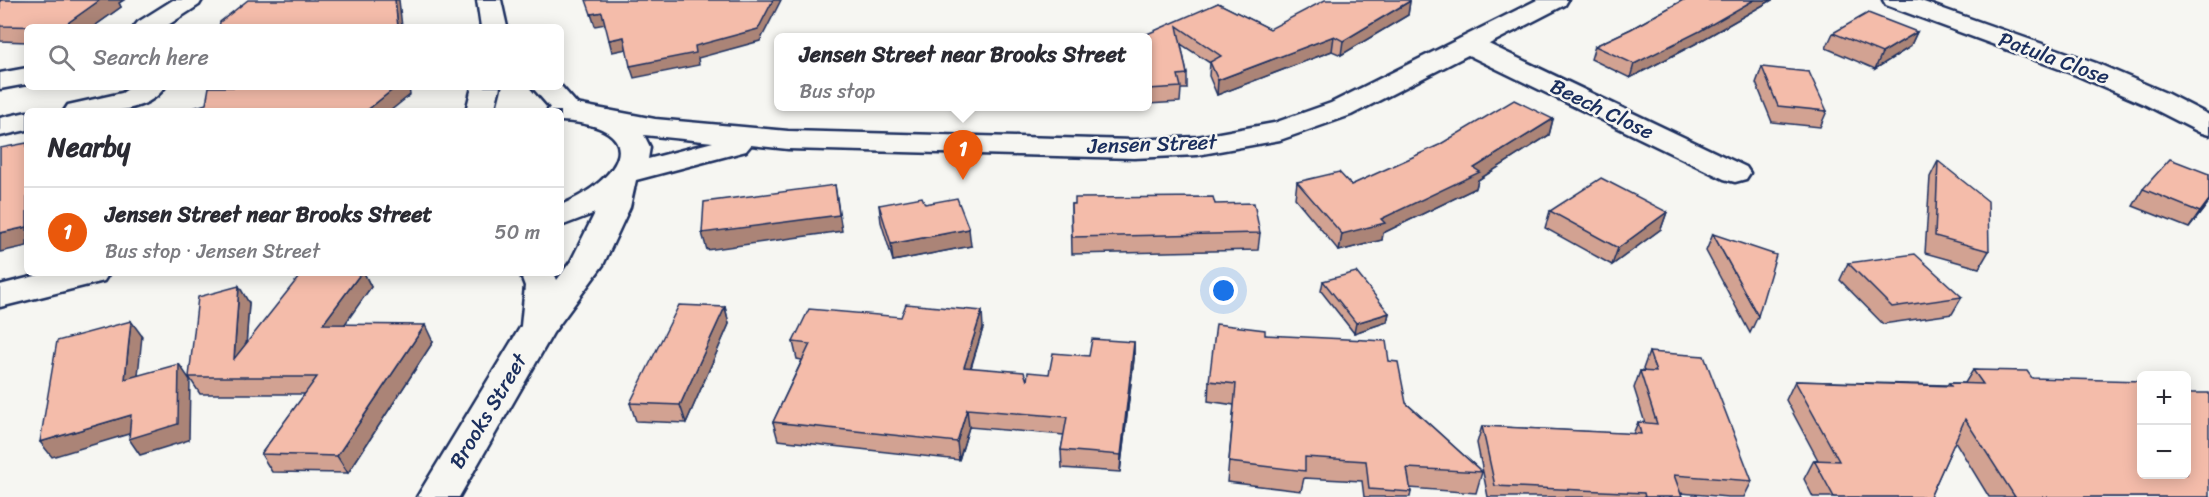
<!DOCTYPE html>
<meta charset="utf-8">
<style>
body{margin:0;font-family:Sriracha,sans-serif;background:#f7f7f7;color:#2b2b33}
.controls{position:absolute;right:18px;bottom:18px;display:grid;overflow:hidden;border-radius:9px;box-shadow:0 3px 15px #0003}
.controls button{width:54px;height:54px;display:grid;place-items:center;padding:0;border:0;border-bottom:2px solid #e1e1e2;background:#fff;color:#2b2b33;font:30px sans-serif}
.you{position:absolute;left:1224px;top:291px;width:21px;height:21px;margin:-15px;border:4px solid #fff;border-radius:50%;background:#1a73e8;box-shadow:0 0 0 9px #1a73e833}
.badge{display:grid;place-items:center;width:39px;height:39px;border-radius:50%;background:#ea580c;color:#fff;font-size:20px;font-weight:700}
.pin{position:absolute;translate:-50% -50px;filter:drop-shadow(0 2px 3px #0008)}
.pin::after{content:'';position:absolute;top:32px;width:21px;height:18px;background:inherit;clip-path:polygon(0 0,100% 0,50% 100%)}
.popup{position:absolute;left:774px;top:33px;width:378px;height:78px;box-sizing:border-box;display:grid;place-content:center;border-radius:9px;background:#fff;filter:drop-shadow(0 2px 4px #0005);font-size:20px;white-space:nowrap;color:#7c7c81}
.popup b{font-size:22px;color:#2b2b33}
.popup::after{content:'';position:absolute;left:50%;top:100%;margin-left:-12px;border:12px solid transparent;border-top-color:#fff}
.list{margin:0;padding:0;list-style:none}
h2{display:flex;justify-content:space-between;align-items:center;height:78px;margin:0;padding:0 24px;font-size:26px}
h2 small{font-size:20px;font-weight:400;color:#7c7c81}
.list li{display:grid;grid-template-columns:39px 1fr auto;gap:18px;align-items:center;box-sizing:border-box;height:90px;padding:0 24px;border-top:2px solid #e1e1e2}
.list b{display:block;font-size:22px;white-space:nowrap}
.list p{margin:0;font-size:20px;white-space:nowrap;color:#7c7c81}
.list em{font-size:20px;font-style:normal;color:#7c7c81}
.icon{flex:none;width:33px;height:33px;fill:none;stroke:currentColor;stroke-width:2;stroke-linecap:round;stroke-linejoin:round}
.map{position:relative;flex:none;width:2209px;height:497px;overflow:hidden}
.search{position:absolute;background:#fff;box-shadow:0 3px 15px #0003;left:24px;top:24px;width:540px;height:66px;display:flex;align-items:center;gap:15px;box-sizing:border-box;padding:0 21px;border-radius:9px;color:#7c7c81;font-size:22px}
.panel{position:absolute;background:#fff;box-shadow:0 3px 15px #0003;left:24px;top:108px;width:540px;height:168px;border-radius:9px}
.map>svg:first-child{display:block}
.lines{fill:none;stroke-linecap:round;stroke-linejoin:round}
.street-casing{stroke:#1b2f5e;stroke-width:5}
.secondary-casing{stroke:#1b2f5e;stroke-width:5}
.street{fill:#f6f6f2;fill-rule:evenodd}
.secondary{fill:#f6f6f2;fill-rule:evenodd}
.wall{fill:#d2a292;stroke:#1b2f5e;stroke-width:1.5}
.shaded-wall{fill:#ab8477;stroke:#1b2f5e;stroke-width:1.5}
.building{fill:#f4bcaa;stroke:#1b2f5e;stroke-width:1.5}
.labels{text-anchor:middle;dominant-baseline:central;stroke-width:5;stroke-linejoin:round;paint-order:stroke}
.street-label{font-size:21px;fill:#1b2f5e;stroke:#f6f6f2}
</style>
<div class="map">
<svg width="2209" height="497" viewBox="0 0 2209 497">
<rect width="100%" height="100%" fill="#f6f6f2"/>
<filter id="ink" filterUnits="userSpaceOnUse"><feTurbulence type="fractalNoise" baseFrequency=".0167" numOctaves="2"/><feDisplacementMap in="SourceGraphic" scale="12" xChannelSelector="R" yChannelSelector="G"/><feConvolveMatrix kernelMatrix="1 2 1 2 8 2 1 2 1" color-interpolation-filters="sRGB"/></filter>
<g filter="url(#ink)">
<g class="lines">
<!-- street casing -->
<g class="street-casing">
<g id="street">
<polygon points="173,0 202,0 199,5 165,27 134,27 138,22"/>
<polygon points="477,0 501,0 507,27 481,27"/>
<polygon points="1883,0 1918,0 2096,63 2166,93 2209,115 2209,135 2199,132 2146,105 2076,75 1886,5"/>
<polygon points="1469,37 1478,39 1746,167 1750,173 1746,179 1735,182 1724,179 1460,51 1456,45 1460,39"/>
<polygon points="27,68 27,84 0,89 0,73"/>
<polygon points="561,86 584,112 580,118 570,121 561,118 561,111 553,111 532,87"/>
<path d="M131,87h34c-21,30 -69,24 -101,24l4,-6 54,-12z"/>
<polygon points="472,87 500,87 494,111 466,111"/>
<polygon points="27,112 27,130 0,136 0,118"/>
</g>
</g>
<!-- secondary casing -->
<g class="secondary-casing">
<g id="secondary">
<path d="M1537,0h31l-3,5 -214,110 -71,25 -83,15 -63,3 -346,-9 -37,-4 -5,6 -110,29 -6,27 -27,58 -50,68 -94,164h-42l104,-171 4,-40 -5,-13h34l3,7 14,-19 24,-48 -34,13v-21c62,-26 91,-79 0,-84v-10h-14l4,-5 10,-3 15,1 79,15 133,12 346,9 63,-3 77,-14 57,-20zM644,135l69,7 -65,17 2,-12z"/>
<polygon points="47,273 109,273 104,281 0,307 0,285"/>
</g>
</g>
<!-- street -->
<use href="#street" class="street"/>
<!-- secondary -->
<use href="#secondary" class="secondary"/>
</g>
<!-- wall -->
<g class="wall">
<polygon points="0,0 119,3 121,7 93,27 27,27 27,42 0,41"/>
<polygon points="1683,0 1772,0 1695,44 1630,78 1591,59 1595,46 1631,29"/>
<polygon points="1410,1 1408,15 1341,55 1332,51 1217,95 1209,76 1210,63 1181,44 1187,74 1187,89 1181,89 1180,102 1148,104 1148,38 1218,3 1270,29"/>
<polygon points="1917,32 1910,47 1875,69 1826,48 1833,33"/>
<polygon points="1762,67 1827,111 1820,127 1772,122 1756,83"/>
<polygon points="1553,119 1549,135 1478,180 1476,188 1383,233 1382,240 1339,251 1295,198 1297,182 1351,185"/>
<polygon points="1938,161 1989,251 1979,268 1925,253 1930,177"/>
<polygon points="2209,174 2209,202 2189,228 2133,206 2143,189"/>
<polygon points="925,204 971,246 893,261 881,222 879,205"/>
<polygon points="1071,204 1215,204 1260,233 1258,250 1072,254"/>
<polygon points="1550,211 1667,212 1661,229 1612,265 1545,228"/>
<polygon points="1713,234 1758,316 1750,333 1706,251"/>
<polygon points="1848,263 1962,297 1952,314 1883,324 1840,280"/>
<polygon points="361,273 364,273 371,287 344,324 433,342 348,473 272,472 261,454 305,394 200,394 189,377 249,303 246,343"/>
<polygon points="1323,281 1389,313 1387,322 1354,333 1321,291"/>
<polygon points="725,307 729,324 686,423 636,421 630,403"/>
<polygon points="983,328 971,368 1027,381 1049,374 1089,356 1134,342 1134,359 1120,472 1062,468 1061,450 1064,435 969,427 959,460 778,440 773,422 802,360 797,359 793,342"/>
<polygon points="1265,335 1389,361 1406,403 1482,472 1476,493 1410,488 1411,492 1410,497 1364,497 1362,481 1304,478 1301,491 1227,482 1234,405 1208,401 1209,381"/>
<polygon points="1649,352 1752,481 1744,497 1728,497 1681,493 1682,497 1488,497 1477,443 1482,426 1633,434 1638,422 1645,423 1634,388 1640,371 1644,371 1643,369"/>
<polygon points="1973,370 2032,378 2209,497 1989,497 1955,441 1930,497 1813,497 1804,479 1814,460 1818,460 1786,400 1795,381 1947,385 1949,383 1965,383"/>
</g>
<!-- shaded-wall -->
<g class="shaded-wall">
<polygon points="100,0 124,0 119,3 121,7 93,27 62,27"/>
<polygon points="395,0 399,0 402,27 398,27"/>
<polygon points="773,0 781,0 760,41 698,58 699,65 634,78 630,66"/>
<polygon points="1754,0 1772,0 1695,44 1630,78 1634,64"/>
<polygon points="1410,1 1408,15 1341,55 1343,41"/>
<polygon points="602,12 606,24 595,26 591,14"/>
<polygon points="1917,32 1910,47 1875,69 1882,53"/>
<polygon points="1334,36 1332,51 1217,95 1218,80"/>
<polygon points="624,37 627,49 612,52 609,40"/>
<polygon points="396,87 409,87 410,95 390,111 366,111"/>
<polygon points="1553,119 1549,135 1478,180 1476,188 1383,233 1382,240 1339,251 1342,234 1381,219 1474,168"/>
<polygon points="835,185 842,231 707,250 702,233"/>
<polygon points="2209,200 2209,202 2189,228 2200,212"/>
<polygon points="1667,212 1661,229 1612,265 1618,248"/>
<polygon points="27,227 27,246 0,252 0,233"/>
<polygon points="969,229 971,246 893,261 891,244"/>
<polygon points="361,273 364,273 371,287 333,341 323,324"/>
<polygon points="239,286 249,303 244,376 234,359"/>
<polygon points="725,307 729,324 686,423 680,405"/>
<polygon points="982,311 983,328 965,385 964,367"/>
<polygon points="1389,313 1387,322 1354,333 1356,323"/>
<polygon points="131,321 142,336 136,395 125,379"/>
<polygon points="425,325 433,342 348,473 337,456"/>
<polygon points="1134,342 1134,359 1120,472 1121,455"/>
<polygon points="179,364 190,380 189,440 140,455 129,439"/>
<polygon points="967,409 969,427 959,460 957,442"/>
<polygon points="131,415 142,430 52,457 40,442"/>
</g>
<!-- building -->
<g class="building">
<polygon points="0,0 100,0 62,27 0,26"/>
<polygon points="248,0 395,0 398,27 219,27 220,22"/>
<polygon points="586,0 773,0 758,29 695,46 696,53 630,66 624,37 609,40 602,12 591,14"/>
<polygon points="1325,0 1410,0 1410,1 1343,41 1334,36 1218,80 1210,62 1221,56 1177,26 1187,74 1178,75 1181,87 1148,89 1148,38 1138,38 1218,3 1270,29"/>
<polygon points="1683,0 1754,0 1700,31 1634,64 1595,46 1631,29"/>
<polygon points="1868,13 1917,32 1882,53 1833,33"/>
<polygon points="1762,67 1809,72 1827,111 1778,106"/>
<polygon points="209,87 396,87 366,111 183,111 206,104"/>
<polygon points="1514,100 1553,119 1474,168 1480,172 1381,219 1385,223 1342,234 1297,182 1339,172 1351,185 1439,145"/>
<polygon points="27,143 27,227 0,233 0,148"/>
<polygon points="2170,159 2209,174 2209,200 2200,212 2143,189"/>
<polygon points="1938,161 1988,201 1989,251 1935,236"/>
<polygon points="1601,178 1667,212 1618,248 1550,211"/>
<polygon points="835,185 839,215 702,233 704,202"/>
<polygon points="922,197 925,204 957,198 969,229 891,244 879,205"/>
<polygon points="1213,197 1215,204 1254,203 1260,233 1072,237 1071,204 1075,204 1075,198"/>
<polygon points="1713,234 1776,255 1758,316"/>
<polygon points="1915,254 1962,297 1892,307 1848,263"/>
<polygon points="1356,272 1389,313 1356,323 1323,281"/>
<polygon points="302,273 361,273 323,324 425,325 337,456 261,454 317,377 189,377 198,297 239,286 234,359"/>
<polygon points="906,304 982,311 964,367 1024,372 1027,381 1028,372 1049,374 1053,353 1089,356 1092,339 1134,342 1121,455 1061,450 1067,417 967,409 957,442 773,422 810,344 793,342 809,309 901,317"/>
<polygon points="679,305 725,307 680,405 630,403"/>
<polygon points="131,321 125,379 179,364 178,424 129,439 131,415 40,442 57,341"/>
<polygon points="1216,324 1265,330 1265,335 1386,341 1389,361 1398,362 1406,403 1482,472 1407,468 1411,492 1369,489 1366,461 1305,457 1305,471 1229,462 1236,384 1209,381"/>
<polygon points="1649,352 1704,356 1752,481 1674,475 1682,497 1645,497 1644,493 1495,486 1482,426 1641,434 1638,422 1657,424 1640,371 1656,372"/>
<polygon points="1973,370 2027,371 2032,378 2142,381 2142,474 2187,474 2187,393 2209,393 2209,497 2015,497 1965,419 1930,497 1834,497 1814,460 1839,461 1795,381 1951,386 1949,383 1983,384"/>
</g>
</g>
<g class="labels">
<!-- street labels -->
<g class="street-label">
<text transform="translate(2054 58) rotate(20)">Patula Close</text>
<text transform="translate(1602 109) rotate(26)">Beech Close</text>
<text transform="translate(1152 144) rotate(-2)">Jensen Street</text>
<text transform="translate(488 411) rotate(-59)">Brooks Street</text>
</g>
</g>
</svg>
<div class="controls">
<button>+</button>
<button>−</button>
</div>
<div class="you"></div>
<div class="pin badge" style="left:963px;top:180px">1</div>
<div class="popup"><b>Jensen Street near Brooks Street</b>Bus stop</div>
<div class="search"><svg class="icon" aria-label="search" viewBox="0 0 24 24"><circle cx="10" cy="10" r="6"/><path d="M15 15l6 6"/></svg>Search here</div>
<section class="panel">
<h2>Nearby<small></small></h2>
<ul class="list">
<li><span class="badge">1</span><div><b>Jensen Street near Brooks Street</b><p>Bus stop · Jensen Street</p></div><em>50 m</em></li>
</ul>
</section>
</div>
